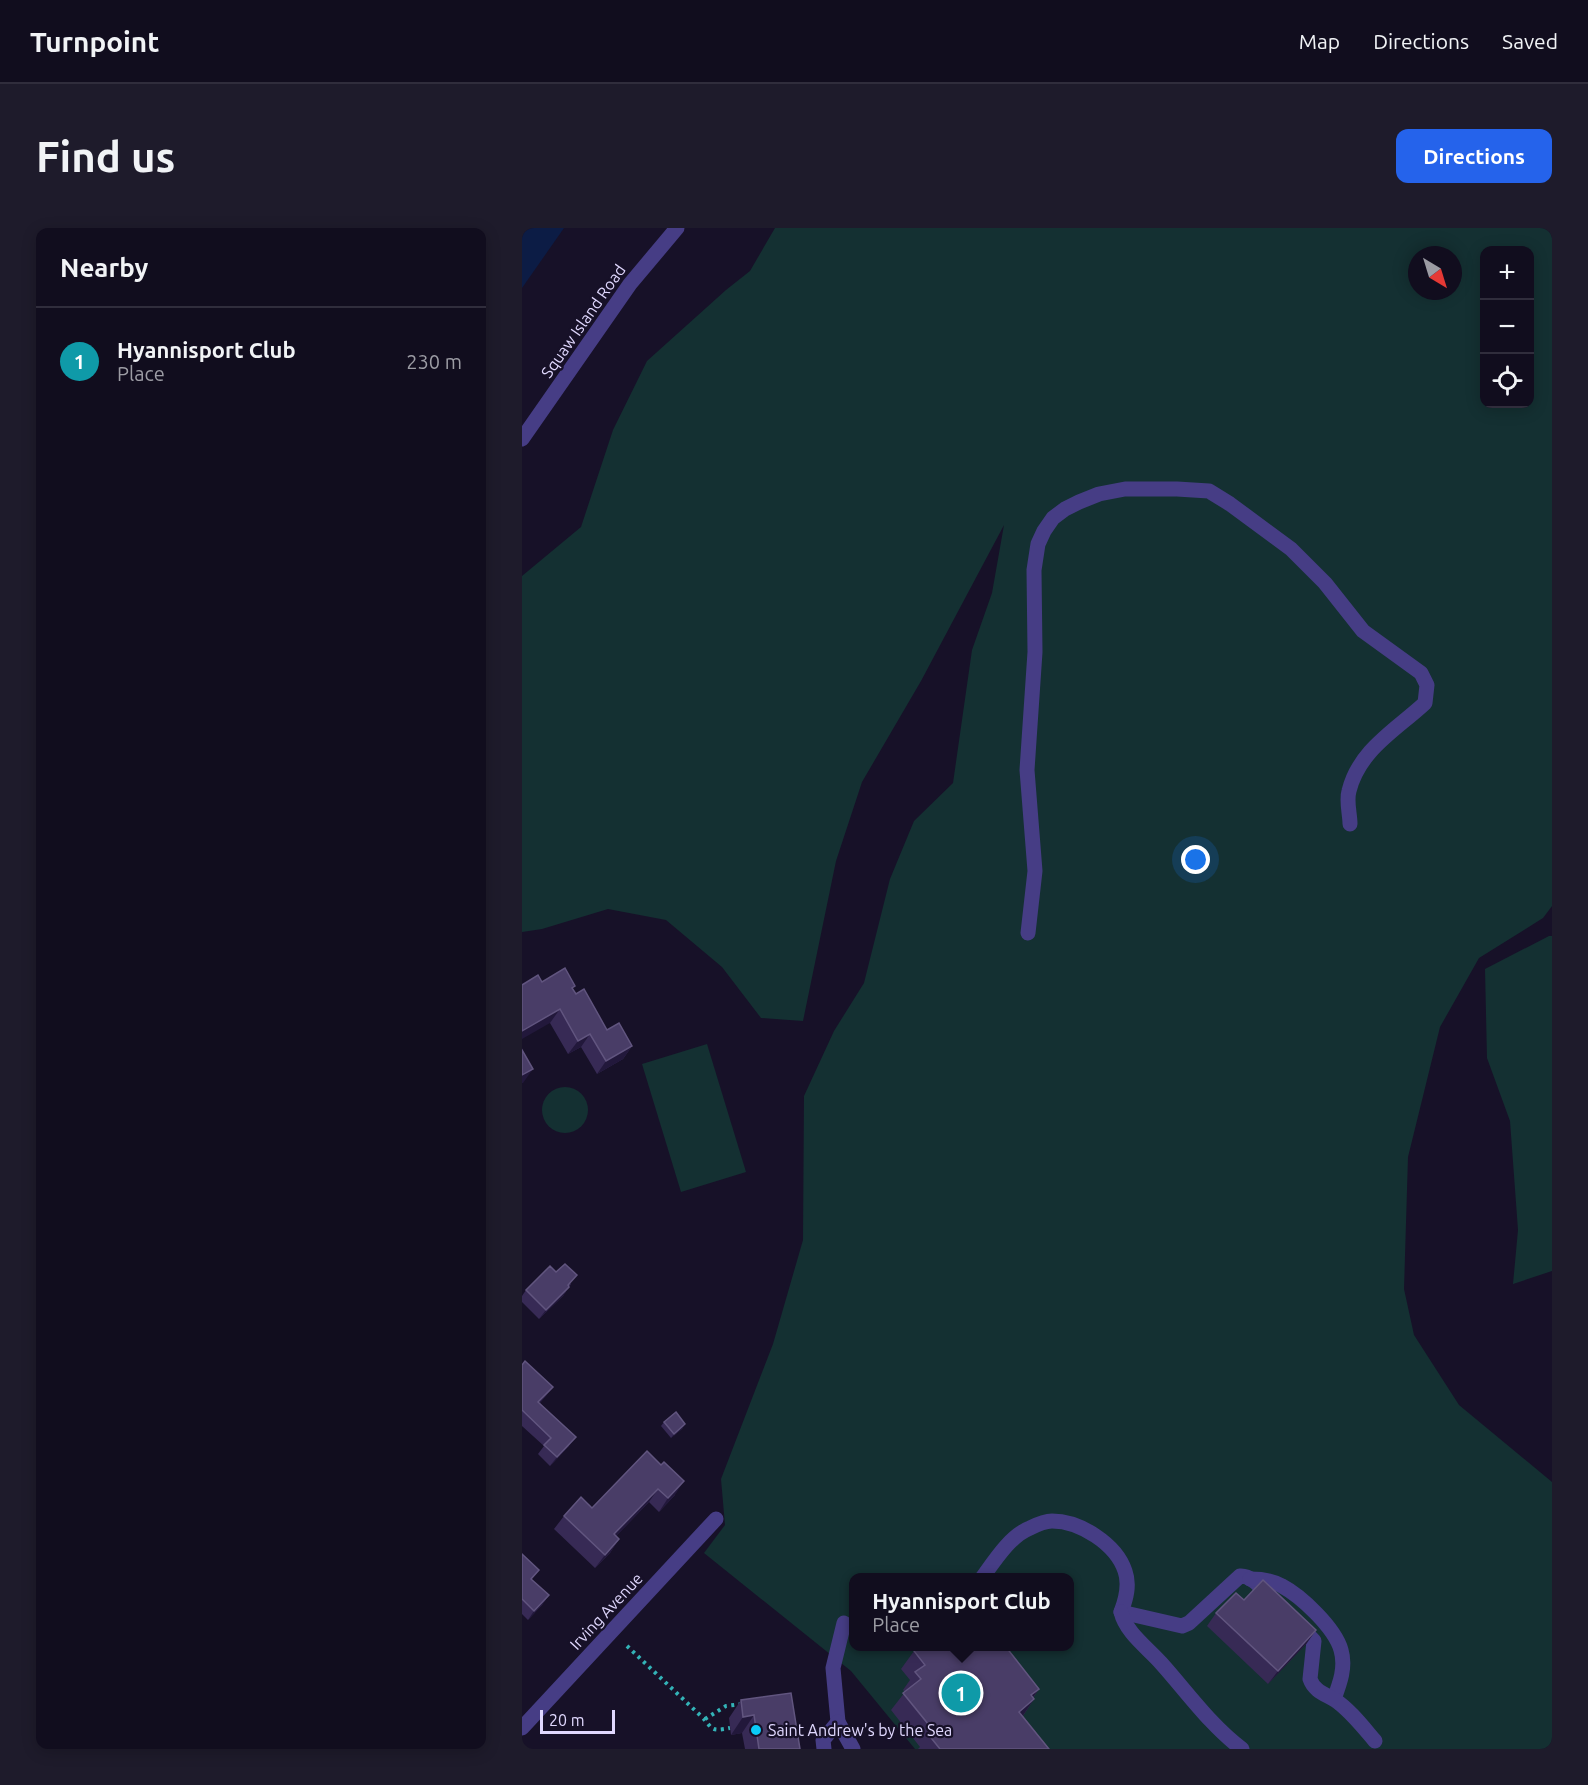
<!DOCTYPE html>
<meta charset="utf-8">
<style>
body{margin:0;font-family:Ubuntu,sans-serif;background:#1e1b2b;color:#f1f3f6}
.controls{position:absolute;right:18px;top:18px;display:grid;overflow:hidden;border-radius:12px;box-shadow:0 3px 15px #0003}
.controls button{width:54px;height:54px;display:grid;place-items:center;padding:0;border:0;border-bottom:2px solid #302d3c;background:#110d1e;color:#f1f3f6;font:30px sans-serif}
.compass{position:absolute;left:886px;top:18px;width:54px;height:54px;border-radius:50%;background:#110d1e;box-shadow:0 3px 15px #0003;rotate:142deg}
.scale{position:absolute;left:18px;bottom:15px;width:75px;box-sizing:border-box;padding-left:6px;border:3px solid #e0d8fe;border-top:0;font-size:16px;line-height:21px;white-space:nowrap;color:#e0d8fe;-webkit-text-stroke:4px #171128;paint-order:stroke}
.you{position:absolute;left:674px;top:632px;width:21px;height:21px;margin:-15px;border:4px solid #fff;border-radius:50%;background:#1a73e8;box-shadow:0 0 0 9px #1a73e833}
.badge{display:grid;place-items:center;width:39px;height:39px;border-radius:50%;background:#2563eb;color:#fff;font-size:20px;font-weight:700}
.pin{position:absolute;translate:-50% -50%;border:3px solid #fff;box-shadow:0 2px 6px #0006}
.popup{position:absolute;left:327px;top:1345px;width:225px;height:78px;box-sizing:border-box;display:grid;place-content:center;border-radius:12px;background:#110d1e;filter:drop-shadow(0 2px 4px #0005);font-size:20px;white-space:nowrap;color:#9c9ca4}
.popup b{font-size:22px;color:#f1f3f6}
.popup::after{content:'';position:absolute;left:50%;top:100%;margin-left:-12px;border:12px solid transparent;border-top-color:#110d1e}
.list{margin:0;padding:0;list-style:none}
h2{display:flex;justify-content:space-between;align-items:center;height:78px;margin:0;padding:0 24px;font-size:26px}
h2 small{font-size:20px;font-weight:400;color:#9c9ca4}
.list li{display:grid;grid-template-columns:39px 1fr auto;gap:18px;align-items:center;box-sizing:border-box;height:108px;padding:0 24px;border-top:2px solid #302d3c}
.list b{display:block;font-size:22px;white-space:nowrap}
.list p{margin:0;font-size:20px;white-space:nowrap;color:#9c9ca4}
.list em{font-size:20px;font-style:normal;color:#9c9ca4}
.icon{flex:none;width:33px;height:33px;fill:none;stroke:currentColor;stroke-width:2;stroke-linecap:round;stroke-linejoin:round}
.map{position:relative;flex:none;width:1030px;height:1521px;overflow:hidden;border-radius:12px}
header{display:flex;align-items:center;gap:36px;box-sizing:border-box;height:84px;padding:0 30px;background:#110d1e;border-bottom:2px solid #302d3c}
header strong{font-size:28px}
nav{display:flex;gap:33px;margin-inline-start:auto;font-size:21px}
.intro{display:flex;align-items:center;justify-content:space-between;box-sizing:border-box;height:144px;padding:0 36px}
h1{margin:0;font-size:42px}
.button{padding:15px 27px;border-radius:12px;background:#2563eb;color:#fff;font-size:21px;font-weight:700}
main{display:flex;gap:36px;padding:0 36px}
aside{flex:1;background:#110d1e;border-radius:12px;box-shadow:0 3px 15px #0003}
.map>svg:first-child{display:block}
.green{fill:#143032;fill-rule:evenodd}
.water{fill:#0c1c45}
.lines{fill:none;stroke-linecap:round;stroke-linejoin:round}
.path{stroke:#33b3b7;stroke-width:4;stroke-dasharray:3 4.5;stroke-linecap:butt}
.minor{stroke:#463d85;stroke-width:15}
.wall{fill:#372a55}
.shaded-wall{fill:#22183b}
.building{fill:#493d67;stroke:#61557f;stroke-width:1.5}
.poi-dot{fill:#0acbf8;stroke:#171128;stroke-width:2}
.labels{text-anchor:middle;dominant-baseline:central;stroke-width:4.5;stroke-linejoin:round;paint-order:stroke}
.street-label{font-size:16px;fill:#e0d8fe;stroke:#171128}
.poi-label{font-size:16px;fill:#e0d8fe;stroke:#171128;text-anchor:start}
</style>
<header>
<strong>Turnpoint</strong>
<nav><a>Map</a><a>Directions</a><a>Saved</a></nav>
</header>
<div class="intro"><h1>Find us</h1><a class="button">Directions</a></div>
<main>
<aside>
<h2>Nearby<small></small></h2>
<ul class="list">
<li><span class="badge" style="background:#0f9aa8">1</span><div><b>Hyannisport Club</b><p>Place</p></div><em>230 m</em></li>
</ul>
</aside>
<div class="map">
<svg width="1030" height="1521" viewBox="0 0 1030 1521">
<rect width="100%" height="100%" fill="#171128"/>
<!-- green -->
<g class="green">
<path d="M253,0h777v678l-9,12 -64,40 -39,69 -32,130 -4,132 10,46 45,70 93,77v267h-637l-64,-78 -147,-118 21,-28 -4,-46 52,-135 30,-104 1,-144 30,-65 30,-48 26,-104 24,-58 39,-38 19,-133 20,-57 12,-68 -83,156 -59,101 -26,79 -33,160 -42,-3 -39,-51 -56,-47 -58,-11 -66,20 -20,3v-356l59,-49 32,-97 34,-69 79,-71 24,-19zM963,22h45v154h-45zM895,27h36v36h-36zM331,1350h216v68h-216z"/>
<polygon points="1027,708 1030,708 1030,1043 991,1056 996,1002 988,893 965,830 963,741"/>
<polygon points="185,816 224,944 159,964 120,836"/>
<circle cx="43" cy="882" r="23"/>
</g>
<!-- water -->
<polygon class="water" points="0,0 42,0 0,60"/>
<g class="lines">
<!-- path -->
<g class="path">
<path d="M105,1418l74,70c13,13 8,16 29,12"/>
<polyline points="183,1491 204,1478 220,1476"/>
</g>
<!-- minor -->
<g class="minor">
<polyline points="0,211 108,56 155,0"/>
<path d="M506,705l7,-62 -8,-101 8,-118 -1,-82 4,-26 6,-13 9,-13 12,-9 14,-7 20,-8 26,-5h52l32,2 21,13 61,45 34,34 38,48 58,42 6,12 -2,18c-29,27 -66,47 -76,88 -3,10 1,23 1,33"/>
<path d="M460,1350c13,-18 28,-42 48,-50 6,-3 16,-7 22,-7 28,0 64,23 73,50 5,14 1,28 -4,41l61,14 7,-3 51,-47c13,-1 23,15 32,23"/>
<path d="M728,1351c12,0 22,1 32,7 19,10 53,42 59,64 5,17 -1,33 -7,49"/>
<path d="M599,1384c5,21 27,36 40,51 26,29 50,63 81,86"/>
<polyline points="322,1395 311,1440 316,1494 331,1521"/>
<path d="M776,1396l16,17 -4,38c4,12 15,15 25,21 15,10 28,27 40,41"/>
<polyline points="0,1500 194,1291"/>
<polyline points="302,1521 301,1512 316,1494"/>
</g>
</g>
<!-- wall -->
<g class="wall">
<polygon points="20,754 51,761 54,766 85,802 110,818 101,831 75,846 59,819 46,826 28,795"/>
<polygon points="34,1044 49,1056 41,1068 17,1091 0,1074 0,1068 4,1062"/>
<polygon points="0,1137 31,1159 18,1175 47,1218 28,1238 16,1226 22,1218 0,1198"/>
<polygon points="142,1194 163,1196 160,1201 149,1210 139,1198"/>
<polygon points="139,1237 153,1267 137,1284 127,1274 94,1308 97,1311 88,1325 73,1340 32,1301 42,1288 70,1280"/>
<polygon points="0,1326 10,1352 27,1367 20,1377 6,1392 0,1386"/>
<polygon points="722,1372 785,1415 746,1456 685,1398 694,1385"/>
<polygon points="392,1423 517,1461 511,1470 512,1471 501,1488 527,1521 396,1521 398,1519 369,1482 383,1464 381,1462 388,1452 379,1441"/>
<polygon points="219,1472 278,1521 223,1521 220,1505 209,1507 207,1490"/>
</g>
<!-- shaded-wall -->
<g class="shaded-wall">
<polygon points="38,781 28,795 0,811 0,803"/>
<polygon points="68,806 59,819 46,826 56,813"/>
<polygon points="110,818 101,831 75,846 84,833"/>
<polygon points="11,841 1,855 0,855 0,847"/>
<polygon points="47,1059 41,1068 17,1091 24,1082"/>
<polygon points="31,1159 24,1168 10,1183 16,1174"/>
<polygon points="163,1196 160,1201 149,1210 152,1206"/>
<polygon points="54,1209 47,1218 28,1238 35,1229"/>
<polygon points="162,1253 153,1267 137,1284 146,1270"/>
<polygon points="136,1261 127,1274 83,1320 92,1306"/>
<polygon points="97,1311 88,1325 73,1340 83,1327"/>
<polygon points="27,1367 20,1377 6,1392 12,1383"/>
<polygon points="794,1402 785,1415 746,1456 756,1443"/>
<polygon points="517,1461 506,1476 512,1471 500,1489 485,1501 509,1467"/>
<polygon points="232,1487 220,1505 209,1507 221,1489"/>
</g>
<!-- building -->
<g class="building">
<polygon points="43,740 53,758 50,760 54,766 62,761 85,802 97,795 110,818 84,833 68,806 56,813 38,781 0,803 0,757 16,747 20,754"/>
<polygon points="0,822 11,841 0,847"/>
<polygon points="43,1036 55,1047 46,1057 47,1059 24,1082 4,1062 28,1038 34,1044"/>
<polygon points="3,1133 31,1159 16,1174 54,1209 35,1229 22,1217 29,1210 0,1182 0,1137"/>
<polygon points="154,1184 163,1196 152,1206 142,1194"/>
<polygon points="125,1223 139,1237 142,1234 162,1253 146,1270 136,1261 92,1306 97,1311 83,1327 42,1288 59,1269 70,1280"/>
<polygon points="0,1326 17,1342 9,1351 27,1367 12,1383 0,1371"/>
<polygon points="741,1352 794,1402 756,1443 694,1385 714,1365 722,1372"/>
<polygon points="398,1419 484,1419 517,1461 509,1467 512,1471 497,1484 527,1521 418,1521 406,1506 411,1502 381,1465 399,1451 393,1444 403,1437 392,1423"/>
<polygon points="269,1465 278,1521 237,1521 232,1487 221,1489 219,1472"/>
</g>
<!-- markers -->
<circle class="poi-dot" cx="234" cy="1502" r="6"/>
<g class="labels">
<!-- street labels -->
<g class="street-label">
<text transform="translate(61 93) rotate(-55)">Squaw Island Road</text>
<text transform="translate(84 1383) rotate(-47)">Irving Avenue</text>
</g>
<!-- poi labels -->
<g class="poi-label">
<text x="246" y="1502">Saint Andrew's by the Sea</text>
</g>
</g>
</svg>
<div class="controls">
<button>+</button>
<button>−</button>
<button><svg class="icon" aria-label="locate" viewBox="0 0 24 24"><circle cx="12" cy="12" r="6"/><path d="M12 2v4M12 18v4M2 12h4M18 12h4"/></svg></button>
</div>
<svg class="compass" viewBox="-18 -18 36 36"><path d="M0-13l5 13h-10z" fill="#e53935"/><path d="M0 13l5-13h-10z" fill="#9c9ca4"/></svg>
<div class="scale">20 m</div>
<div class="you"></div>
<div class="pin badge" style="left:439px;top:1465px;background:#0f9aa8">1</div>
<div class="popup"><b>Hyannisport Club</b>Place</div>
</div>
</main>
